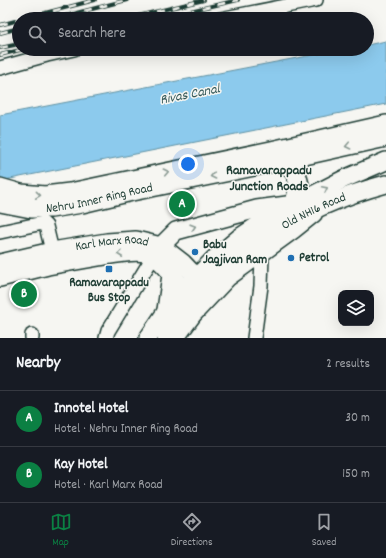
<!DOCTYPE html>
<meta charset="utf-8">
<style>
body{margin:0;font-family:Dekko,sans-serif;background:#242831;color:#f1f3f6}
.controls{position:absolute;right:12px;bottom:12px;display:grid;overflow:hidden;border-radius:8px;box-shadow:0 4px 16px #0002}
.controls button{width:36px;height:36px;display:grid;place-items:center;padding:0;border:0;border-bottom:1px solid #363941;background:#171b24;color:#f1f3f6;font:20px sans-serif}
.you{position:absolute;left:188px;top:164px;width:14px;height:14px;margin:-10px;border:3px solid #fff;border-radius:50%;background:#1a73e8;box-shadow:0 0 0 6px #1a73e833}
.badge{display:grid;place-items:center;width:26px;height:26px;border-radius:50%;background:#0b8043;color:#fff;font-size:13px;font-weight:700}
.pin{position:absolute;translate:-50% -50%;border:2px solid #fff;box-shadow:0 1px 4px #0006}
.list{margin:0;padding:0;list-style:none}
h2{display:flex;justify-content:space-between;align-items:center;height:52px;margin:0;padding:0 16px;font-size:17px}
h2 small{font-size:13px;font-weight:400;color:#9ea1a6}
.list li{display:grid;grid-template-columns:26px 1fr auto;gap:12px;align-items:center;box-sizing:border-box;height:56px;padding:0 16px;border-top:1px solid #363941}
.list b{display:block;font-size:15px;white-space:nowrap}
.list p{margin:0;font-size:13px;white-space:nowrap;color:#9ea1a6}
.list em{font-size:13px;font-style:normal;color:#9ea1a6}
.icon{flex:none;width:22px;height:22px;fill:none;stroke:currentColor;stroke-width:2;stroke-linecap:round;stroke-linejoin:round}
.map{position:relative;flex:none;width:386px;height:338px;overflow:hidden}
.search{position:absolute;background:#171b24;box-shadow:0 4px 16px #0002;left:12px;right:12px;top:12px;height:44px;display:flex;align-items:center;gap:10px;box-sizing:border-box;padding:0 14px;border-radius:22px;color:#9ea1a6;font-size:15px}
.sheet{height:164px;background:#171b24}
nav{display:flex;justify-content:space-around;align-items:center;box-sizing:border-box;height:56px;border-top:1px solid #363941;background:#171b24;font-size:11px;color:#9ea1a6}
nav a{display:grid;justify-items:center;gap:2px}
nav .on{color:#0b8043}
.map>svg:first-child{display:block}
.water{fill:#8ccaed;stroke:#6092a3}
.lines{fill:none;stroke-linecap:round;stroke-linejoin:round}
.minor-casing{stroke:#1f3d34;stroke-width:16}
.major-casing{stroke:#1f3d34;stroke-width:20}
.highway-casing{stroke:#1f3d34;stroke-width:22}
.minor{stroke:#f6f6f2;stroke-width:13}
.major{stroke:#f6f6f2;stroke-width:17}
.highway{stroke:#f6f6f2;stroke-width:19}
.rail-casing{stroke:#1f3d34;stroke-width:4}
.rail{stroke:#f6f6f2;stroke-width:2.5;stroke-dasharray:8;stroke-linecap:butt}
.oneway{stroke:#8a9a93}
.poi-dot{fill:#1f6fb2;stroke:#f6f6f2;stroke-width:1.5}
.labels{text-anchor:middle;dominant-baseline:central;stroke-width:3;stroke-linejoin:round;paint-order:stroke}
.street-label{font-size:13px;fill:#1f3d34;stroke:#f6f6f2}
.poi-label{font-size:13px;font-weight:bold;fill:#1f3d34;stroke:#f6f6f2;text-anchor:start}
.water-label{font-size:14px;font-style:italic;fill:#355959;stroke:#f6f6f2}
.neighbourhood-label{font-size:14px;font-weight:bold;fill:#1f3d34;stroke:#f6f6f2}
</style>
<div class="map">
<svg width="386" height="338" viewBox="0 0 386 338">
<rect width="100%" height="100%" fill="#f6f6f2"/>
<filter id="ink" filterUnits="userSpaceOnUse"><feTurbulence type="fractalNoise" baseFrequency=".025" numOctaves="2"/><feDisplacementMap in="SourceGraphic" scale="8" xChannelSelector="R" yChannelSelector="G"/><feConvolveMatrix kernelMatrix="1 2 1 2 8 2 1 2 1" color-interpolation-filters="sRGB"/></filter>
<g filter="url(#ink)">
<!-- water -->
<polygon class="water" points="386,41 386,104 0,181 0,115 344,49 367,49 367,45"/>
<g class="lines">
<!-- minor casing -->
<g class="minor-casing">
<g id="minor">
<polyline points="220,19 316,0"/>
<polyline points="0,68 47,55 74,49"/>
<polyline points="0,232 43,223 46,226 52,251"/>
<polyline points="32,335 32,338"/>
<polyline points="106,338 108,331 153,257 158,250"/>
<polyline points="178,338 195,315 229,279 295,231 315,215"/>
<polyline points="254,338 261,286 262,256"/>
</g>
</g>
<!-- major casing -->
<g class="major-casing">
<g id="major">
<polyline points="0,187 21,193 45,195 70,192 271,150 386,124"/>
<path id="s1" d="M0,203l31,6h20l31,-5 50,-12 132,-27 122,-27"/>
<polyline points="161,246 176,231 257,209 287,205"/>
<path id="s2" d="M0,263l52,-12 55,-9 29,-2 25,6 22,17 21,22"/>
<path d="M0,278c16,-4 32,-8 48,-12 17,-3 34,-6 51,-9 12,-2 34,-7 46,-4 16,4 26,21 36,32"/>
<polyline points="148,338 167,310 185,289 214,259 240,237 264,221 295,204 344,179 386,161"/>
<path id="s3" d="M166,338c9,-14 19,-27 30,-39 4,-4 9,-8 13,-12 18,-18 37,-36 58,-50 35,-24 78,-42 119,-53"/>
</g>
</g>
<!-- highway casing -->
<g class="highway-casing">
<g id="highway">
<polyline points="273,162 287,164 296,173 299,185 295,204"/>
<polyline points="167,310 172,275"/>
</g>
</g>
<!-- minor -->
<use href="#minor" class="minor"/>
<!-- major -->
<use href="#major" class="major"/>
<!-- highway -->
<use href="#highway" class="highway"/>
<!-- rail casing -->
<g class="rail-casing">
<g id="rail">
<polyline points="22,19 95,0"/>
<polyline points="53,19 127,0"/>
<polyline points="125,19 204,0"/>
<polyline points="155,19 238,0"/>
<polyline points="0,25 19,20"/>
<polyline points="0,33 19,28"/>
<polyline points="0,48 19,44"/>
<polyline points="0,55 24,49"/>
</g>
</g>
<!-- rail -->
<use href="#rail" class="rail"/>
</g>
<!-- one-way arrows -->
<defs><path id="oneway-chevron" d="M-2-3.5L2.5 0L-2 3.5" fill="none" stroke-width="1.6" stroke-linecap="round" stroke-linejoin="round"/></defs>
<g class="oneway">
<use href="#oneway-chevron" transform="translate(348 146) rotate(168)"/>
<use href="#oneway-chevron" transform="translate(166 172) rotate(-12)"/>
<use href="#oneway-chevron" transform="translate(213 176) rotate(168)"/>
<use href="#oneway-chevron" transform="translate(325 189) rotate(-27)"/>
<use href="#oneway-chevron" transform="translate(38 195) rotate(6)"/>
<use href="#oneway-chevron" transform="translate(193 227) rotate(-16)"/>
<use href="#oneway-chevron" transform="translate(120 254) rotate(173)"/>
</g>
</g>
<!-- markers -->
<g class="poi-dot">
<circle cx="195" cy="252" r="4"/>
<circle cx="291" cy="258" r="4"/>
<rect x="105" y="265" width="8" height="8" rx="2"/>
</g>
<g class="labels">
<!-- street labels -->
<g class="street-label">
<text stroke="none"><textPath href="#s1" startOffset="101">Nehru Inner Ring Road</textPath></text>
<text stroke="none"><textPath href="#s3" startOffset="197">Old NH16 Road</textPath></text>
<text stroke="none"><textPath href="#s2" startOffset="114">Karl Marx Road</textPath></text>
</g>
<!-- poi labels -->
<g class="poi-label">
<text x="203" y="245">Babu<tspan x="203" dy="15">Jagjivan Ram</tspan></text>
<text x="299" y="258">Petrol</text>
<text x="109" y="283" text-anchor="middle">Ramavarappadu<tspan x="109" dy="15">Bus Stop</tspan></text>
</g>
<!-- water labels -->
<g class="water-label">
<text transform="translate(190 95) rotate(-11)">Rivas Canal</text>
</g>
<!-- neighbourhood labels -->
<g class="neighbourhood-label">
<text x="269" y="171">Ramavarappadu<tspan x="269" dy="16">Junction Roads</tspan></text>
</g>
</g>
</svg>
<div class="controls">
<button><svg class="icon" aria-label="layers" viewBox="0 0 24 24"><path d="M12 4l9 5-9 5-9-5zM3 14l9 5 9-5"/></svg></button>
</div>
<div class="you"></div>
<div class="pin badge" style="left:182px;top:204px">A</div>
<div class="pin badge" style="left:24px;top:294px">B</div>
<div class="search"><svg class="icon" aria-label="search" viewBox="0 0 24 24"><circle cx="10" cy="10" r="6"/><path d="M15 15l6 6"/></svg>Search here</div>
</div>
<section class="sheet">
<h2>Nearby<small>2 results</small></h2>
<ul class="list">
<li><span class="badge">A</span><div><b>Innotel Hotel</b><p>Hotel · Nehru Inner Ring Road</p></div><em>30 m</em></li>
<li><span class="badge">B</span><div><b>Kay Hotel</b><p>Hotel · Karl Marx Road</p></div><em>150 m</em></li>
</ul>
</section>
<nav>
<a class="on"><svg class="icon" aria-label="map" viewBox="0 0 24 24"><path d="M3 6l6-2 6 2 6-2v14l-6 2-6-2-6 2zM9 4v14M15 6v14"/></svg>Map</a>
<a><svg class="icon" aria-label="directions" viewBox="0 0 24 24"><path d="M12 3l9 9-9 9-9-9zM9 14v-3h6M13 9l2 2-2 2"/></svg>Directions</a>
<a><svg class="icon" aria-label="saved" viewBox="0 0 24 24"><path d="M7 4h10v16l-5-4-5 4z"/></svg>Saved</a>
</nav>
